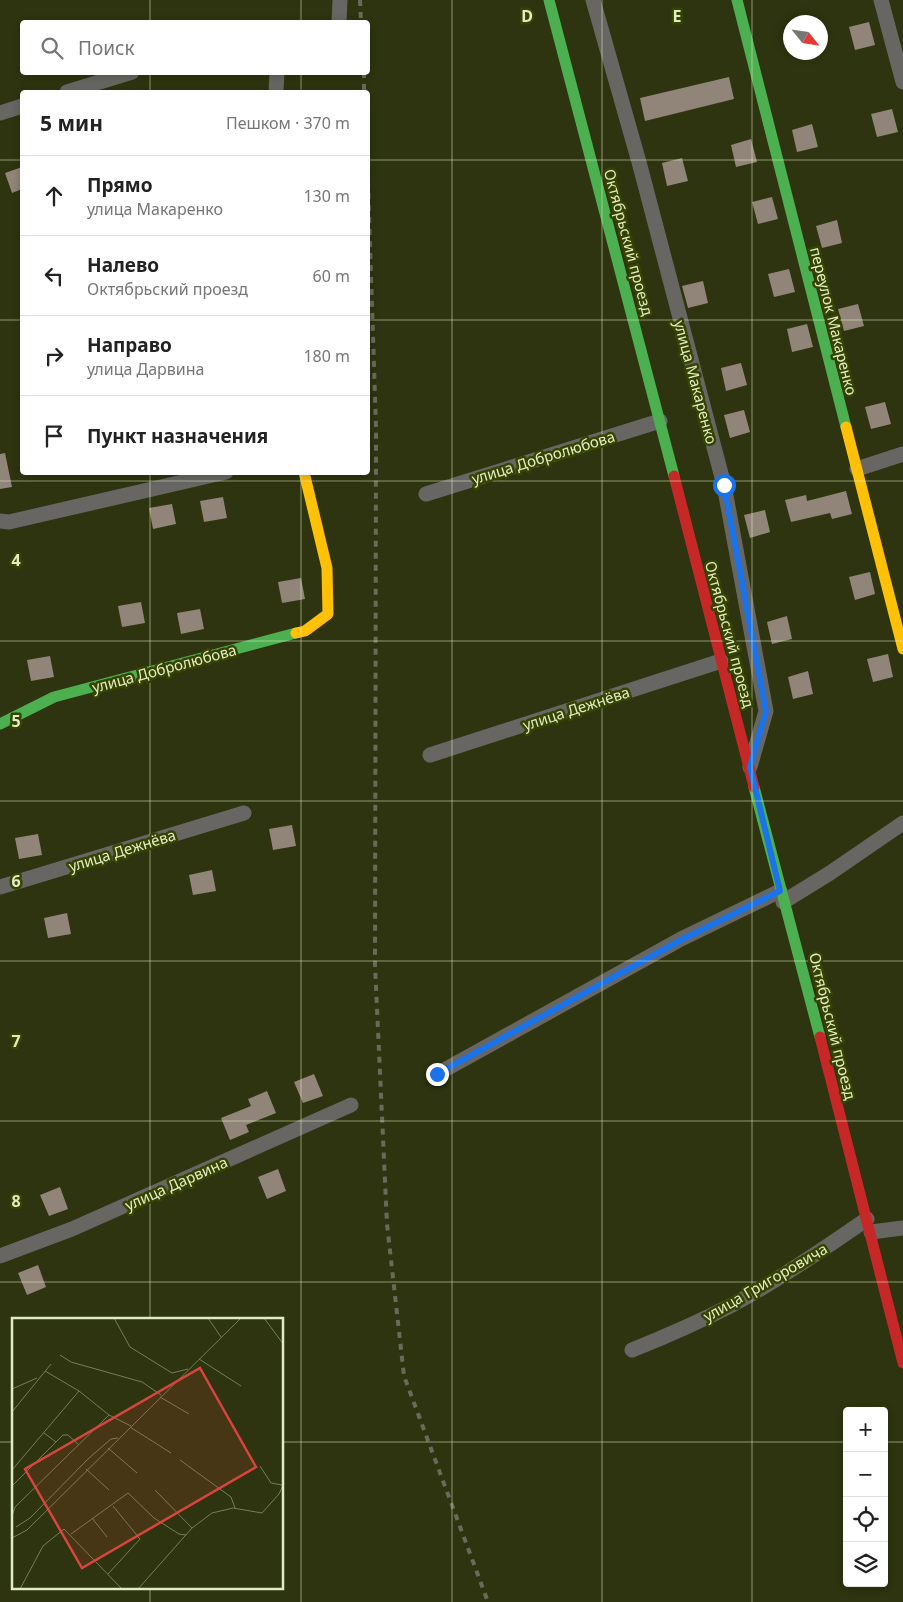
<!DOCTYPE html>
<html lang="ru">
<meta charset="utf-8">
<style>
body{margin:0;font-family:"Noto Sans",sans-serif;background:#f6f6f6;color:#222}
.controls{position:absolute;right:15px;bottom:15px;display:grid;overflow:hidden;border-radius:5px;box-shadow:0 2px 8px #0003}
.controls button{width:45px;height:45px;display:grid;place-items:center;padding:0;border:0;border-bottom:1px solid #e0e0e0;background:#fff;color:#222;font:25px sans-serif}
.compass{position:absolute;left:783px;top:15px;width:45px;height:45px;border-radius:50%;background:#fff;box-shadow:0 2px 8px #0003;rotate:120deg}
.stop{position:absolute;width:15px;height:15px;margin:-11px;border:4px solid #1a73e8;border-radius:50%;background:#fff}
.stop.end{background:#1a73e8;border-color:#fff;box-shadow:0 1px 5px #0008}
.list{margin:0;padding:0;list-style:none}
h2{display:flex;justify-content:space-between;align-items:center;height:65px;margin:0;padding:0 20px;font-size:21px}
h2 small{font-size:16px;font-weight:400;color:#767676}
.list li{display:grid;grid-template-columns:32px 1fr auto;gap:15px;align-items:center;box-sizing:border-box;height:80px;padding:0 20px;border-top:1px solid #e0e0e0}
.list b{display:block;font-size:19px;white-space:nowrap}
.list p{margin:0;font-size:16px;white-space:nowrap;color:#767676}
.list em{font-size:16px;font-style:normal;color:#767676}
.icon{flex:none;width:28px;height:28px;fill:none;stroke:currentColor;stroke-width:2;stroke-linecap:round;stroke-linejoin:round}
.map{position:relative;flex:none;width:903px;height:1602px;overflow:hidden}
.search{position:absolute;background:#fff;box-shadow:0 2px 8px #0003;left:20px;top:20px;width:350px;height:55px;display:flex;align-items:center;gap:12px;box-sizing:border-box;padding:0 18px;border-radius:5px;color:#767676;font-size:19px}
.panel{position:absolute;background:#fff;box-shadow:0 2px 8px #0003;left:20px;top:90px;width:350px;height:385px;border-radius:5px}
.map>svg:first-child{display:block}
.building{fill:#918579}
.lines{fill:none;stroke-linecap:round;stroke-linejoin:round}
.street{stroke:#676663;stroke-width:15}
.fast{stroke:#4caf50;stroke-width:11}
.slow{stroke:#ffc107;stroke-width:11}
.jam{stroke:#c62828;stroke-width:11}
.rail{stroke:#686b5c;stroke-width:4;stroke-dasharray:6 6;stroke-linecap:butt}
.route{stroke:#1a73e8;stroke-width:6}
.grid{fill:none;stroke:#e1ecc4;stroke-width:1;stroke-opacity:0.55}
.labels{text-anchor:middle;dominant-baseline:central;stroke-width:5;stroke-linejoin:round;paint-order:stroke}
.street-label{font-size:15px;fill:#e1ecc4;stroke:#374300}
.inset-road{fill:none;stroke:#757e57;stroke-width:1}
.view{fill:#d8453f;fill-opacity:0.15;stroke:#d8453f;stroke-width:2.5}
.inset-edge{fill:none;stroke:#e1ecc4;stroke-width:2.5}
.grid-label{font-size:16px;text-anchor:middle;font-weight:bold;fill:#e1ecc4;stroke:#374300;stroke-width:5;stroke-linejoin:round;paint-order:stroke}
</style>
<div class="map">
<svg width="903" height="1602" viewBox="0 0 903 1602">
<rect width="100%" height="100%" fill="#2d340f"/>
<!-- building -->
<g class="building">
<polygon points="869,22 875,45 855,50 849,27"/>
<polygon points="729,77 734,99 645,121 640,98"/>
<polygon points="892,109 898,132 877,137 871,114"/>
<polygon points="812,124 818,147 797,152 792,130"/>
<polygon points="751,139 757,162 736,167 731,145"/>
<polygon points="682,158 688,181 667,186 662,163"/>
<polygon points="22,167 22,189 12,193 5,173"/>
<polygon points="772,197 778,219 758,224 752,202"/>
<polygon points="837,220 842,243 822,248 816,226"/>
<polygon points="789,269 795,292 774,297 768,274"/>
<polygon points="703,281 708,303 688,308 682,286"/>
<polygon points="858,304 864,326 844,331 838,309"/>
<polygon points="807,324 813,347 792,352 787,329"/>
<polygon points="741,363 747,385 726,391 721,368"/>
<polygon points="885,402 891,424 871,429 865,407"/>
<polygon points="744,410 750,432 730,438 724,415"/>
<polygon points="5,453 12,487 0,489 0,454"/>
<polygon points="846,491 852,514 832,519 830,513 791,522 785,500 806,495 807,501"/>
<polygon points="223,497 227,518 204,522 200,501"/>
<polygon points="172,504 176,524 153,529 149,508"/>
<polygon points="765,510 770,532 750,538 744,515"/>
<polygon points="870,572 875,594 855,600 849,577"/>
<polygon points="301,578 305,599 282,603 278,582"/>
<polygon points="141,602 145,623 122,627 118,606"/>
<polygon points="200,609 204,629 181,634 177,613"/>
<polygon points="787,616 792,639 772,644 767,622"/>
<polygon points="888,654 893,677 873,682 867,659"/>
<polygon points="50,656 54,677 31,681 27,660"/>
<polygon points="808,671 813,694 793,699 788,677"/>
<polygon points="292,825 296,846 273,850 269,829"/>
<polygon points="38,834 42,855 19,859 15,838"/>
<polygon points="212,870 216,891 193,895 189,875"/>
<polygon points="67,913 71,934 48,938 44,918"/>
<polygon points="314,1074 323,1096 303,1103 294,1082"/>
<polygon points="267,1091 276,1113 246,1125 249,1132 230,1140 221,1118 251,1106 248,1099"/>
<polygon points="278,1169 286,1191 267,1199 258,1177"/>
<polygon points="60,1187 68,1209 49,1216 40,1195"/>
<polygon points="38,1265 46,1287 27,1295 18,1273"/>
</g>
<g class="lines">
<!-- street -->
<g class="street">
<polyline points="593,0 639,162 724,485 766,711 750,767"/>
<polyline points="881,0 903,82"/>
<polyline points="339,22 340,0"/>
<polyline points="67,92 132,72"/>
<polyline points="276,92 277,72"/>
<polyline points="0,113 22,106"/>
<polyline points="857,469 903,454"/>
<polyline points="426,494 660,421"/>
<polyline points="0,521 9,522 226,472"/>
<polyline points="430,755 721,661"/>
<polyline points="0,887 244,813"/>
<polyline points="783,902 830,873 903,823"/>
<polyline points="437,1074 681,939 780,891"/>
<polyline points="871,1232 903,1228"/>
<polyline points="0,1256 72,1229 351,1105"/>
<path d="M632,1350c35,-14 69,-29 102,-46 46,-25 90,-55 133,-85"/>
</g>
<!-- fast -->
<g class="fast">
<polyline points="549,0 674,476"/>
<polyline points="737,0 846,427"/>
<polyline points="0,724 54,697 296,633"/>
<polyline points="754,787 820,1037"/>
</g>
<!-- slow -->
<g class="slow">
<polyline points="846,427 903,649"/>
<polyline points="296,633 305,631 328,614 327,568 304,472"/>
</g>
<!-- jam -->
<g class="jam">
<polyline points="674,476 754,787"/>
<polyline points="820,1037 903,1363"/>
</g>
<!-- rail -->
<g class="rail">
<polyline points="360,0 361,22"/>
<polyline points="364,72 364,92"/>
<polyline points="368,181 376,428 375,965 387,1224 404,1376 488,1602"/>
</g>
</g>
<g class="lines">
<!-- route -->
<polyline class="route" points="437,1074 681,940 780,891 750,767 766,711 724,485"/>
</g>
<!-- grid -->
<path class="grid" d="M150,0v22M301,0v22M452,0v1602M602,0v1602M752,0v1602M150,72v20M301,72v20M0,160h22M368,160h535M0,320h22M368,320h535M150,472v848M301,472v1130M0,481h903M0,641h903M0,801h903M0,961h903M0,1121h903M0,1282h903M0,1442h14M282,1442h565M884,1442h19M150,1588v14"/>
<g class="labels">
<!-- street labels -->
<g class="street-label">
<text transform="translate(629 242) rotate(75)">Октябрьский проезд</text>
<text transform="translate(834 321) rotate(76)">переулок Макаренко</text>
<text transform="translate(696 382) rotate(75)">улица Макаренко</text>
<text transform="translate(543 457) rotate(-17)">улица Добролюбова</text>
<text transform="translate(730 634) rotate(75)">Октябрьский проезд</text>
<text transform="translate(164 668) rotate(-15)">улица Добролюбова</text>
<text transform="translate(576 708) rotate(-18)">улица Дежнёва</text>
<text transform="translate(122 850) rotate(-17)">улица Дежнёва</text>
<text transform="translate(833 1026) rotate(76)">Октябрьский проезд</text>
<text transform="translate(176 1183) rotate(-24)">улица Дарвина</text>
<text transform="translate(765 1282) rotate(-30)">улица Григоровича</text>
</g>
</g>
<!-- overview -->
<g transform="translate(12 1318)">
<rect width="271" height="271" fill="#2d340f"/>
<path class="inset-road" d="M102,0l16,29 42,26 16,-4M196,0l13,19M252,0l20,27M48,37l11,7 71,20 19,13M187,41l42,27M33,53l34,20 30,24 22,11M0,71l25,-11M148,79l29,17M0,94l39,-48M118,109l41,26M32,115l12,9M96,130l29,25M168,142l51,37 4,11M248,148l11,17 11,2M74,151l23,21M0,152l67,-79M0,168l51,-51h5l11,10M143,172l37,38M0,198l3,-9 94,-92M80,200l15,19M4,209l14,-9 59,-60 22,-19 7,-1M59,216l57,-41 26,25 25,16 7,1M0,220l15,-8 214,-212M96,256l32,-35 -27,-33M8,271l23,-43 21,-17 58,60M126,271l54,-61 20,-15 21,-5 29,5 17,-19 5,-11"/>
<path class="view" d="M188,50l56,99 -174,101 -57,-99z"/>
<rect width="271" height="271" class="inset-edge"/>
</g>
<g class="grid-label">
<text x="527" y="22">D</text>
<text x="677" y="22">E</text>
<text x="16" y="566">4</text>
<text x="16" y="727">5</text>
<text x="16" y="887">6</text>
<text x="16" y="1047">7</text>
<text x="16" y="1207">8</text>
</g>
</svg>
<div class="controls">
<button>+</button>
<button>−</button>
<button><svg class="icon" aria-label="locate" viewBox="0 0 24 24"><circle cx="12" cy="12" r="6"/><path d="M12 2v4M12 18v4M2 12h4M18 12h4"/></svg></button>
<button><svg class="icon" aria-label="layers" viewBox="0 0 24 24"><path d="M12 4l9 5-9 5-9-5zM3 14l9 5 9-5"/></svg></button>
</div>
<svg class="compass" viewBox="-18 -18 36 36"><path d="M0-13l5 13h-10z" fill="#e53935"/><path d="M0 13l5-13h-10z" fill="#767676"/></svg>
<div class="stop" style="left:724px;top:485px"></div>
<div class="stop end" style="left:437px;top:1074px"></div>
<div class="search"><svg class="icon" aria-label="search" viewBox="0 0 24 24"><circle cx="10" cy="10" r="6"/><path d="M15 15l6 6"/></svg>Поиск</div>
<section class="panel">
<h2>5 мин<small>Пешком · 370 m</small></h2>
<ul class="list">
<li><svg class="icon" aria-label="ahead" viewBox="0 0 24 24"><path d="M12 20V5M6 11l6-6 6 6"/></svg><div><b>Прямо</b><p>улица Макаренко</p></div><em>130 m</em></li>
<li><svg class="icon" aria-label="left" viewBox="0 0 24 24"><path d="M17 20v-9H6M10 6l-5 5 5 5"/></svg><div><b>Налево</b><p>Октябрьский проезд</p></div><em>60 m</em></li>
<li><svg class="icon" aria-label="right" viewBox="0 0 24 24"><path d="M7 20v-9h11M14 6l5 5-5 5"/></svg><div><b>Направо</b><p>улица Дарвина</p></div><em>180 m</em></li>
<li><svg class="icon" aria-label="arrive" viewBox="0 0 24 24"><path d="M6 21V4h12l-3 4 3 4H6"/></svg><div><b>Пункт назначения</b></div></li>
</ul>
</section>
</div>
